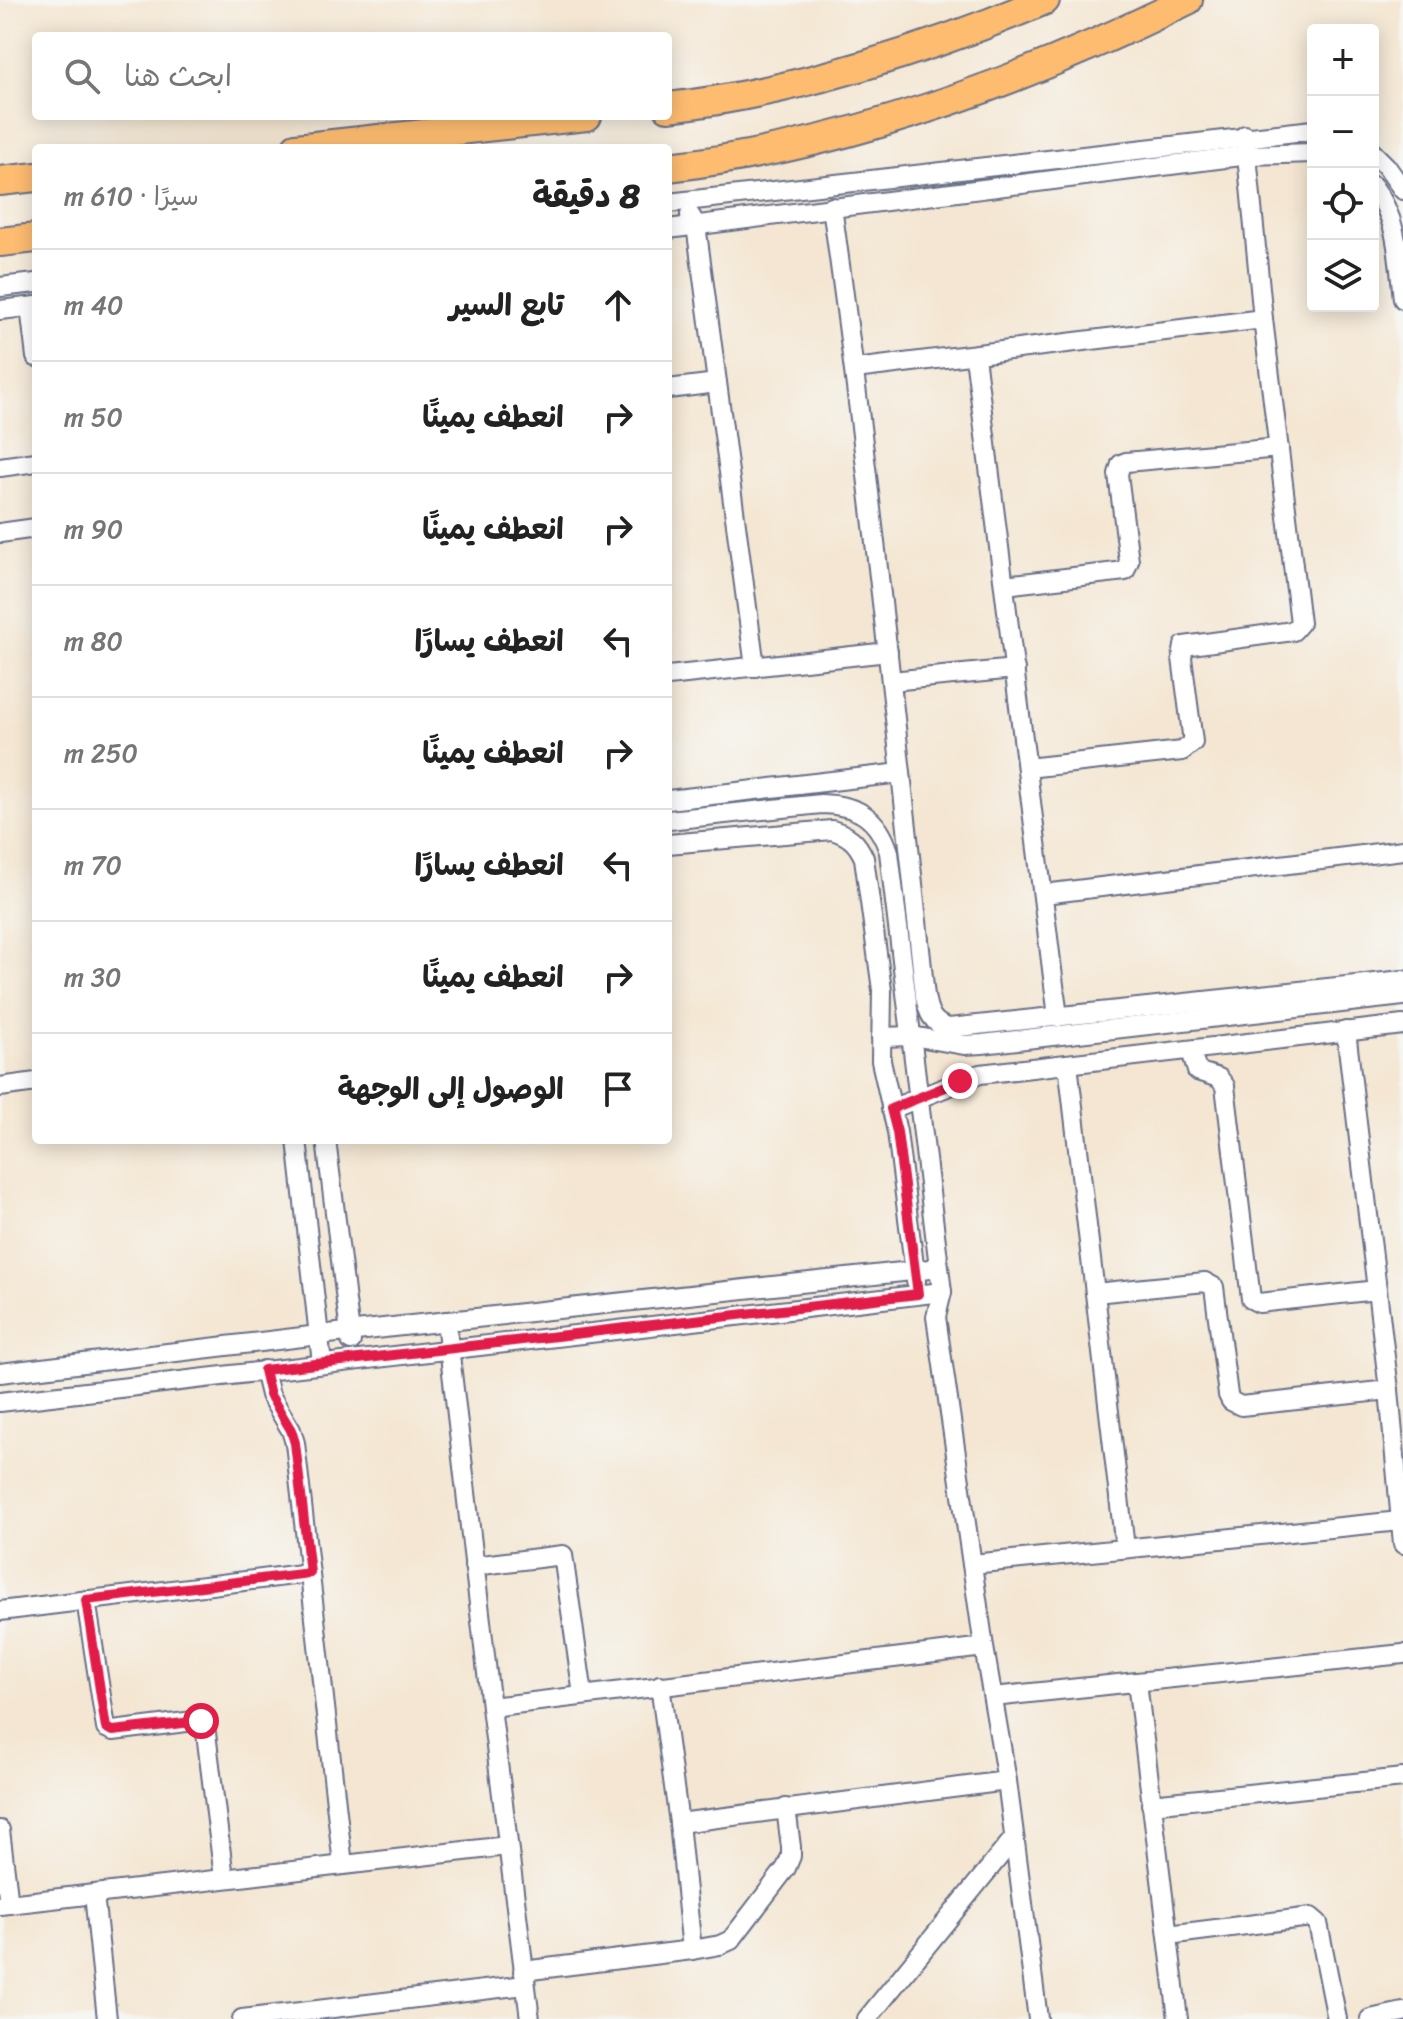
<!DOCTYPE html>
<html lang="ar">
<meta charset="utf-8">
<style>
body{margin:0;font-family:Sriracha,"Playpen Sans Arabic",sans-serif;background:#f2f2f2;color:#222;direction:rtl}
.controls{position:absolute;right:24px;top:24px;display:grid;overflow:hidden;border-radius:8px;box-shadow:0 4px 20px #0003}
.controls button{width:72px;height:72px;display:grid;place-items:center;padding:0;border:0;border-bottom:2px solid #e0e0e0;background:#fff;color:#222;font:40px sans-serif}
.stop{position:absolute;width:24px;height:24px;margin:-18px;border:6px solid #e11d48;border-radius:50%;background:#fff}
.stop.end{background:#e11d48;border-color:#fff;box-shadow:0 2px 8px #0008}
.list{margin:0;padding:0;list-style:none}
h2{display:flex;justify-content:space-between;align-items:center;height:104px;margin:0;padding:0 32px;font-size:34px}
h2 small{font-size:26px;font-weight:400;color:#767676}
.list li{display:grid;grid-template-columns:52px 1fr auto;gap:24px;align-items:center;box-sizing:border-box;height:112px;padding:0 32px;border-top:2px solid #e0e0e0}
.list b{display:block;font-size:30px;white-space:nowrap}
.list em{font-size:26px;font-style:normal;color:#767676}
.icon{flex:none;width:44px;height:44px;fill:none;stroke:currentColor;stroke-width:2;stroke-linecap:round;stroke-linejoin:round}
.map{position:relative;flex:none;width:1403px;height:2019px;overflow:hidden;direction:ltr}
.search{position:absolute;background:#fff;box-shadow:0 4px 20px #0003;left:32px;top:32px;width:640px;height:88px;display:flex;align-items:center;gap:20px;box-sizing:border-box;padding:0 28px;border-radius:8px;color:#767676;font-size:30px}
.panel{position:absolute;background:#fff;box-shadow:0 4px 20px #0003;left:32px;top:144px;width:640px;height:1000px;border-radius:8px;direction:rtl}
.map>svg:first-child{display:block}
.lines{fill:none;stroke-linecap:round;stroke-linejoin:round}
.street-casing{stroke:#676f87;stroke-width:22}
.primary-casing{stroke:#676f87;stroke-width:32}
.street{stroke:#fff;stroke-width:18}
.primary{stroke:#fdbc6f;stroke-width:28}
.route{stroke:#e11d48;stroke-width:10}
</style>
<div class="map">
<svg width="1403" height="2019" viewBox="0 0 1403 2019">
<rect width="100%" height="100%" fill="#f6f6f2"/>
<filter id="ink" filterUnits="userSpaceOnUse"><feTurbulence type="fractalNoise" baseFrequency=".0125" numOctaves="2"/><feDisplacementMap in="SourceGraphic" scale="16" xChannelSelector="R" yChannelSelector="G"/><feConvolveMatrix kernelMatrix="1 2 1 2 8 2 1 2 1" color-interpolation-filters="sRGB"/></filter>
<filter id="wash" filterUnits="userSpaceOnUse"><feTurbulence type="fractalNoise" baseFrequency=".006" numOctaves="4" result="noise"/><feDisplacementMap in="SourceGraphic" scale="32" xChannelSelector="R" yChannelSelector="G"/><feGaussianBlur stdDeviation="1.8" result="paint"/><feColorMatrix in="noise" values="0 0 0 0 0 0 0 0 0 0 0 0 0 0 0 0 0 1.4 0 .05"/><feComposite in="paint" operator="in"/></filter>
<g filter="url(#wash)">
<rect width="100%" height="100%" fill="#f4e6d2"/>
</g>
<g filter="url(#ink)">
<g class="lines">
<!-- street casing -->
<g class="street-casing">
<g id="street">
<polyline points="1373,153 1386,166 1403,190"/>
<path d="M1373,186c26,35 25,71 30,113"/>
<polyline points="668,203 1313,130"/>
<path d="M832,207c37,263 65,526 93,789 3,16 7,28 24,32l454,-48"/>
<polyline points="690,215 696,225 755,667"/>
<polyline points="668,229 1249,155 1313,153"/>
<polyline points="0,287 36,283"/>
<polyline points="30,307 36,357"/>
<polyline points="0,310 36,306"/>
<polyline points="975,356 1058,1017"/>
<polyline points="855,369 1263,319"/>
<polyline points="668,389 717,383"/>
<polyline points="0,467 36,462"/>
<polyline points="0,533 36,528"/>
<polyline points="1005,585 1125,571 1129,561 1118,474 1121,464 1126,462 1279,448"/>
<polyline points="668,676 888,652"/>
<polyline points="891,681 1015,669"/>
<polyline points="1027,768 1182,751 1193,742 1182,658 1184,646 1293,631 1300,623 1263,319 1245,135"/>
<polyline points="668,800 901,773"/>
<path d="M668,820l153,-16c36,1 57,13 68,48l53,440 -6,25 48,330 23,134 31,238"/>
<path d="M668,844l164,-14c17,5 25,12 32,28l18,132 -1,71 16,71 19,149"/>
<polyline points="1044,894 1403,850"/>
<polyline points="1346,1031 1389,1390 1403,1544"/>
<polyline points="881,1037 912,1036 964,1045 982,1044 1403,996"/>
<polyline points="1191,1050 1197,1071 1219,1078 1225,1086 1251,1299 1259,1303 1377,1290"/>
<polyline points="1068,1064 1125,1548"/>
<polyline points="0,1087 36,1082"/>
<polyline points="891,1109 980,1074 1403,1025"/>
<polyline points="297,1140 322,1363"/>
<polyline points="326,1140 351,1341"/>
<polyline points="1095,1293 1205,1282 1214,1287 1228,1395 1231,1401 1241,1406 1389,1390"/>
<polyline points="446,1321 491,1707 530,2019"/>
<polyline points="264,1370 270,1395 291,1430 295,1443 343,1865"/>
<polyline points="0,1373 319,1335 939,1268"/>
<polyline points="0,1402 942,1292"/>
<polyline points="972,1564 1400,1521"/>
<polyline points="474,1566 563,1555 583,1695"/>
<polyline points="86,1600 106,1728 113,1731 194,1721 201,1721 205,1725 224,1878"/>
<polyline points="0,1611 310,1573"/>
<polyline points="1137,1682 1178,2019"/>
<polyline points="660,1685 679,1823 692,1950"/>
<polyline points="993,1697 1403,1654"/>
<polyline points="491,1707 984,1647"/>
<polyline points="1151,1804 1403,1778"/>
<polyline points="679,1823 1007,1781"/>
<polyline points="0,1830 9,1904"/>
<polyline points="94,1894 107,2019"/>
<polyline points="0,1905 507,1846"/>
<polyline points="1168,1935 1311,1917 1318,1923 1337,2019"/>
<polyline points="523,1971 692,1950 720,1945 731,1940 786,1868 791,1856 791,1847 786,1808"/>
<polyline points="242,2019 525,1985"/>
<polyline points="867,2019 1014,1838"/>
<polyline points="1370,2019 1403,2012"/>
</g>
</g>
<!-- primary casing -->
<g class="primary-casing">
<g id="primary">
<path d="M668,107c121,-13 266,-59 377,-107"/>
<polyline points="296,148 587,116"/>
<path d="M668,167c178,-20 360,-88 520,-167"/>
<polyline points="0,181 36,177"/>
<polyline points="0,242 36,238"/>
</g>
</g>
<!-- street -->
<use href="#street" class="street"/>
<!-- primary -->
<use href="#primary" class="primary"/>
</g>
</g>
<g class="lines" filter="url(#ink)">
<!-- route -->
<polyline class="route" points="201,1721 113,1731 106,1728 86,1600 310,1573 295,1443 291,1430 270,1395 264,1370 918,1294 897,1132 891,1109 960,1081"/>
</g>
</svg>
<div class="controls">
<button>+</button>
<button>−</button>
<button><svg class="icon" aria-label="locate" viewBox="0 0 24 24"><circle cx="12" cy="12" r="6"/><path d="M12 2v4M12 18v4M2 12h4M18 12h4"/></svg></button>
<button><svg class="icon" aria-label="layers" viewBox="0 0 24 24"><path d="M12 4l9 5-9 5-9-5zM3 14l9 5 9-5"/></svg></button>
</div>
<div class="stop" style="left:201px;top:1721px"></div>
<div class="stop end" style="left:960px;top:1081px"></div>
<div class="search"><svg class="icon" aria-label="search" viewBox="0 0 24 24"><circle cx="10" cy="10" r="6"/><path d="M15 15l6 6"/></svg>ابحث هنا</div>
<section class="panel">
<h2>8 دقيقة<small>سيرًا · 610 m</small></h2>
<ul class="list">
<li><svg class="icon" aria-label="ahead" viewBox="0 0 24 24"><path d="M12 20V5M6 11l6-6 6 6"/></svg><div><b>تابع السير</b></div><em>40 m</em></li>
<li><svg class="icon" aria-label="right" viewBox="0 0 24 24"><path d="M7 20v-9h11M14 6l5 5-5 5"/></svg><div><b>انعطف يمينًا</b></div><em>50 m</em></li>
<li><svg class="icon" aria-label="right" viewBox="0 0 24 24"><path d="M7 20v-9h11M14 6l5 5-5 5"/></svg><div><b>انعطف يمينًا</b></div><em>90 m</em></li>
<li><svg class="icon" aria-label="left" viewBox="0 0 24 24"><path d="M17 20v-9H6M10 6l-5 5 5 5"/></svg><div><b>انعطف يسارًا</b></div><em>80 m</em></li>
<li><svg class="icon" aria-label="right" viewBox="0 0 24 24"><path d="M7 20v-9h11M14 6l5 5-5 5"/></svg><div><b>انعطف يمينًا</b></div><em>250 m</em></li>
<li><svg class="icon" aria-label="left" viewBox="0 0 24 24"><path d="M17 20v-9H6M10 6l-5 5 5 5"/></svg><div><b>انعطف يسارًا</b></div><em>70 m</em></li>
<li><svg class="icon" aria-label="right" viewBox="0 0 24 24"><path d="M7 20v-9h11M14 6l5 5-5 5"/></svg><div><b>انعطف يمينًا</b></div><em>30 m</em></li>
<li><svg class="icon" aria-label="arrive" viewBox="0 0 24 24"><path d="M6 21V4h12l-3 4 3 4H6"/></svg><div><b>الوصول إلى الوجهة</b></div></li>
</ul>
</section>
</div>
